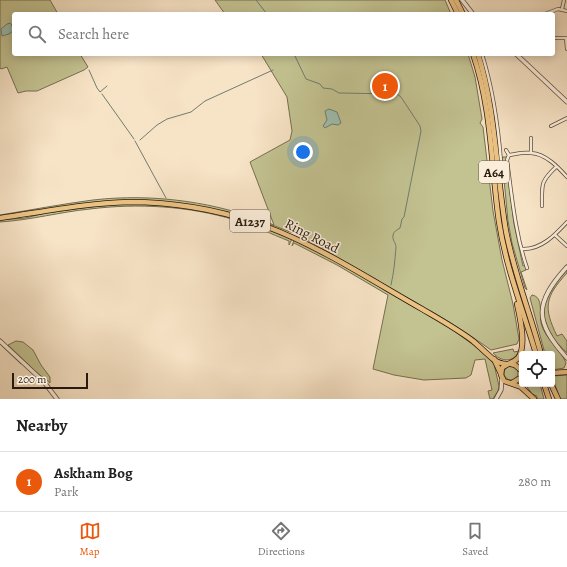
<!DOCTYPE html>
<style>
body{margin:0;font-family:Alegreya,serif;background:#f2f2f2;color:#222}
.controls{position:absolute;right:12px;bottom:12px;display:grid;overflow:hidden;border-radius:4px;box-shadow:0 2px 10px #0003}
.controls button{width:36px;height:36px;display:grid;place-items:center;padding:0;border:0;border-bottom:1px solid #e0e0e0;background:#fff;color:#222;font:20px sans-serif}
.scale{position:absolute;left:12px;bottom:10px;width:76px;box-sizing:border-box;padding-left:4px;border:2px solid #291a0f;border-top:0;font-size:11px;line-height:14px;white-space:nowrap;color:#291a0f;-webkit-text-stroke:3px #faedda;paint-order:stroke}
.you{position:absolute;left:303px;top:152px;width:14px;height:14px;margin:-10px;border:3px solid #fff;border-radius:50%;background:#1a73e8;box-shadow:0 0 0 6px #1a73e833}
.badge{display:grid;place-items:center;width:26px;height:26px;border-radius:50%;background:#ea580c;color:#fff;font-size:13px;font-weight:700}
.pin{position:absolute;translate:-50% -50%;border:2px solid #fff;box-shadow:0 1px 4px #0006}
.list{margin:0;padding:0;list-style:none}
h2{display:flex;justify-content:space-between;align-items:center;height:52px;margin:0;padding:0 16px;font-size:17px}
h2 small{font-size:13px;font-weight:400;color:#767676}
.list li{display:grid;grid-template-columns:26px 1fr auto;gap:12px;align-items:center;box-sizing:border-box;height:60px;padding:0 16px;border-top:1px solid #e0e0e0}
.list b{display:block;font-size:15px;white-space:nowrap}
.list p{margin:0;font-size:13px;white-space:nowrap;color:#767676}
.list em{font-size:13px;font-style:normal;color:#767676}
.icon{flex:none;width:22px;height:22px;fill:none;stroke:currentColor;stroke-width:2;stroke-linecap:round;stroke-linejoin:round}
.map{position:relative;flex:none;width:567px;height:399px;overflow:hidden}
.search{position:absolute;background:#fff;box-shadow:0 2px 10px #0003;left:12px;right:12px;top:12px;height:44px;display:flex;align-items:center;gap:10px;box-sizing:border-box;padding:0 14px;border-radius:4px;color:#767676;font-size:15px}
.sheet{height:112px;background:#fff}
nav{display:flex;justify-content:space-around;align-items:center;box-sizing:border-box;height:56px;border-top:1px solid #e0e0e0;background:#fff;font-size:11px;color:#767676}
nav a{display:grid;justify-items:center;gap:2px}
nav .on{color:#ea580c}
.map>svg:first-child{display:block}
.green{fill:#c3c291;stroke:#766e50}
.water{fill:#9ebfaf;stroke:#6f7d6f}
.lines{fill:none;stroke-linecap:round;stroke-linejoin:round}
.stream{stroke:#6f7d6f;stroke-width:1}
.minor-casing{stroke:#5c4c3d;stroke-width:4}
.tertiary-casing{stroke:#5c4c3d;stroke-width:5}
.trunk-casing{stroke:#291a0f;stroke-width:6}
.minor{stroke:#faedda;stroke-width:2.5}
.tertiary{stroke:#faedda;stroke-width:3.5}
.trunk{stroke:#ecc283;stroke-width:4.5}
.labels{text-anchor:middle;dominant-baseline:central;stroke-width:3;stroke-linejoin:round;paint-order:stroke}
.shield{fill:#faedda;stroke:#68594c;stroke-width:1}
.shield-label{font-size:13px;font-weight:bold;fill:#291a0f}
.street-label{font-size:14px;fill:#291a0f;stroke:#faedda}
</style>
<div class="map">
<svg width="567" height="399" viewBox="0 0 567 399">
<rect width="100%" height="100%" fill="#f7e3c6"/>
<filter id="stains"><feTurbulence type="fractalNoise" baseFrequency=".005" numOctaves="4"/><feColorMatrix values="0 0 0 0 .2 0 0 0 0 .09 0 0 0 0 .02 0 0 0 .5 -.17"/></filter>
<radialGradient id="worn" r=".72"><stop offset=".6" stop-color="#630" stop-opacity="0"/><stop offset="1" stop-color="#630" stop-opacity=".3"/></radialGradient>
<!-- green -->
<g class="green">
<polygon points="0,0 50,0 58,14 14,14 14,54 80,54 88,67 84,70 37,91 26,91 18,93 7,67 1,69 0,68"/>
<polygon points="215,0 445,0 451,14 225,14"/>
<path d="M261,54h207l7,23 7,42 -2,4 3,4 10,84 9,49 11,44 6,35 -2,5 -26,6c-35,-25 -72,-47 -110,-66l-2,-3 -81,-46 -3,-3h-5l-15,-6 -53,-15 -96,-10 -126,16v-2c31,-5 62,-11 93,-15 61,-7 124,2 181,25l-24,-63 40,-22 2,-9 -5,-34z"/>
<polygon points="503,157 507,157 506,160 514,224 523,266 525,265 526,270 521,272 527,290 525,288 512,243 508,221 502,159"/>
<path d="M125,204c62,1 109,11 167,35l-3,6v-4c-18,-7 -36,-16 -54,-21 -46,-14 -97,-17 -145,-11 -30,3 -59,11 -90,13v-2l25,-2 21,-5 45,-6z"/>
<polygon points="294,240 333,260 450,328 472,344 489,358 494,364 499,386 498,391 493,399 490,399 488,391 492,390 485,359 475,360 471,375 466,378 424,380 394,375 373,369 388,295 337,265 294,243 292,246"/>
<path d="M567,270v3c-22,24 -24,34 -10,63l5,-2 5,7v12c-5,-6 -11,-10 -15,-16 -18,-26 -3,-48 15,-67z"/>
<path d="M532,295c12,2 7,19 9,28 4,16 19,25 25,40l-2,5 -12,2v-16h-7l-15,-56z"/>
<polygon points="16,341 23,342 33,350 41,365 50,377 50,383 36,372 8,345"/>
<path d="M513,349l1,3 5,-1c-5,12 -18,11 -26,2z"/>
<circle cx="511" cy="373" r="7"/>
<polygon points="567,375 567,399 560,399 552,376"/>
<polygon points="525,384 540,384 544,399 537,399 537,396 532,394"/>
</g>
<!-- water -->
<g class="water">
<polygon points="10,23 12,25 13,31 9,34 2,36 1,29 7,24"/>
<polygon points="329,109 337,112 341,123 338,125 332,124 325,128 323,126 327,120 325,111"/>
</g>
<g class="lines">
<!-- stream -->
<g class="stream">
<polyline points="256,0 267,14"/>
<path d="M294,54l12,25 14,5 3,4 9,1 7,4 58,1 4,3 19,29 1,5 -17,86 -2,2 -2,9c-3,2 -6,3 -7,7 -1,5 3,8 3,12 -1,13 -2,25 -5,38"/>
<polyline points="89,70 97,88 100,92 107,86"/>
<polyline points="102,94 134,139"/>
<polyline points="140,140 157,125 167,119 191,112 205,101 273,70"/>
<polyline points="135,141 166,198"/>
<polyline points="0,344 21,364"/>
</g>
<!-- minor casing -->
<g class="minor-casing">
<g id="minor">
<polyline points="562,9 564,0"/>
<polyline points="545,14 558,9 567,11"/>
<polyline points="553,38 567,38"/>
<polyline points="566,38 567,49"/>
<path d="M482,54c11,35 16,70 19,107"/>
<polyline points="551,126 567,118"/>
<polyline points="531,138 531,153"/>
<path d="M506,150l3,5 -2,5c5,37 8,73 20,108"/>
<path d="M509,155c7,-1 15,-3 22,-2 15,1 27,14 36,24"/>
<path d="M542,206c0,-21 -2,-24 14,-39"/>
<polyline points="555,235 567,246"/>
<path d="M522,249c19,1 33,-14 45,-27"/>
</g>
</g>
<!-- tertiary casing -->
<g class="tertiary-casing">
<g id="tertiary">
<polyline points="462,0 473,14"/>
<polyline points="516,54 567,102"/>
<path d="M567,267c-33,36 -33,55 0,91"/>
<polyline points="0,341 44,382 57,399"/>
<polyline points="496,399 501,390 502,378"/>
</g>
</g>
<!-- trunk casing -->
<g class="trunk-casing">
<g id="trunk">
<polyline points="451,0 458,14"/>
<polyline points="456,0 463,14"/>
<path d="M473,54c19,55 18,112 26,168 7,46 24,88 37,132"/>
<path d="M478,54c18,57 18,118 28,177 8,42 24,82 35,123"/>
<path d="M0,218c42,-6 86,-15 129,-16 46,0 92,8 136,24 54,20 106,54 157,83 17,10 35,20 51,32 7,6 13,12 20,18 4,3 9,5 14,5"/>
<path d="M517,304c3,13 10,43 1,54 -4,5 -11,5 -16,10l-1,7 3,6 17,6 13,12"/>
<polyline points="494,359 501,374"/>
<polyline points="511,364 515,365 522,371"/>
<polyline points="552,373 567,372"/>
<polyline points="512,383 522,377"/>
<polyline points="544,384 549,399"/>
<polyline points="551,384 558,399"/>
</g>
</g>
<!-- minor -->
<use href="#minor" class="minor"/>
<!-- tertiary -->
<use href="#tertiary" class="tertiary"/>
<!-- trunk -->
<use href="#trunk" class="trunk"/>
</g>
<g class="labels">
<!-- shield labels -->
<g class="shield">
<rect x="479" y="161" width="30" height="22" rx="3"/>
<rect x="230" y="210" width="40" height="22" rx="3"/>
</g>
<g class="shield-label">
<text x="494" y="172">A64</text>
<text x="250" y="221">A1237</text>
</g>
<!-- street labels -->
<g class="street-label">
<text transform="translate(312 236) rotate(27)">Ring Road</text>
</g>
</g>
<rect width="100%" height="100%" filter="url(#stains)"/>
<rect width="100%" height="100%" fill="url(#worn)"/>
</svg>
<div class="controls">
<button><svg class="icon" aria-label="locate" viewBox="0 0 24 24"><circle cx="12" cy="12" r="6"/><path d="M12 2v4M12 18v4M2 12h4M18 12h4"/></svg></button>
</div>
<div class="scale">200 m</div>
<div class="you"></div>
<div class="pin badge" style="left:385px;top:86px">1</div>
<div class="search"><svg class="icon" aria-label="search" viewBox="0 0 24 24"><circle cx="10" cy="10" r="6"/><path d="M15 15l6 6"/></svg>Search here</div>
</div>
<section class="sheet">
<h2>Nearby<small></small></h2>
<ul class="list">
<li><span class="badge">1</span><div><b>Askham Bog</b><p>Park</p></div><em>280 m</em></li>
</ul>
</section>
<nav>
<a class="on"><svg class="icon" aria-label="map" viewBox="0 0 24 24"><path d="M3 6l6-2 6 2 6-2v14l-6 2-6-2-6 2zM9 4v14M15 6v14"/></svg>Map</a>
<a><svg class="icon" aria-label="directions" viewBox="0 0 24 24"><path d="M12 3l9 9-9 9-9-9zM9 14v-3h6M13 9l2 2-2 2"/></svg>Directions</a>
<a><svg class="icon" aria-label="saved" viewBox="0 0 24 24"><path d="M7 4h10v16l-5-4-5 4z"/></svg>Saved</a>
</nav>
